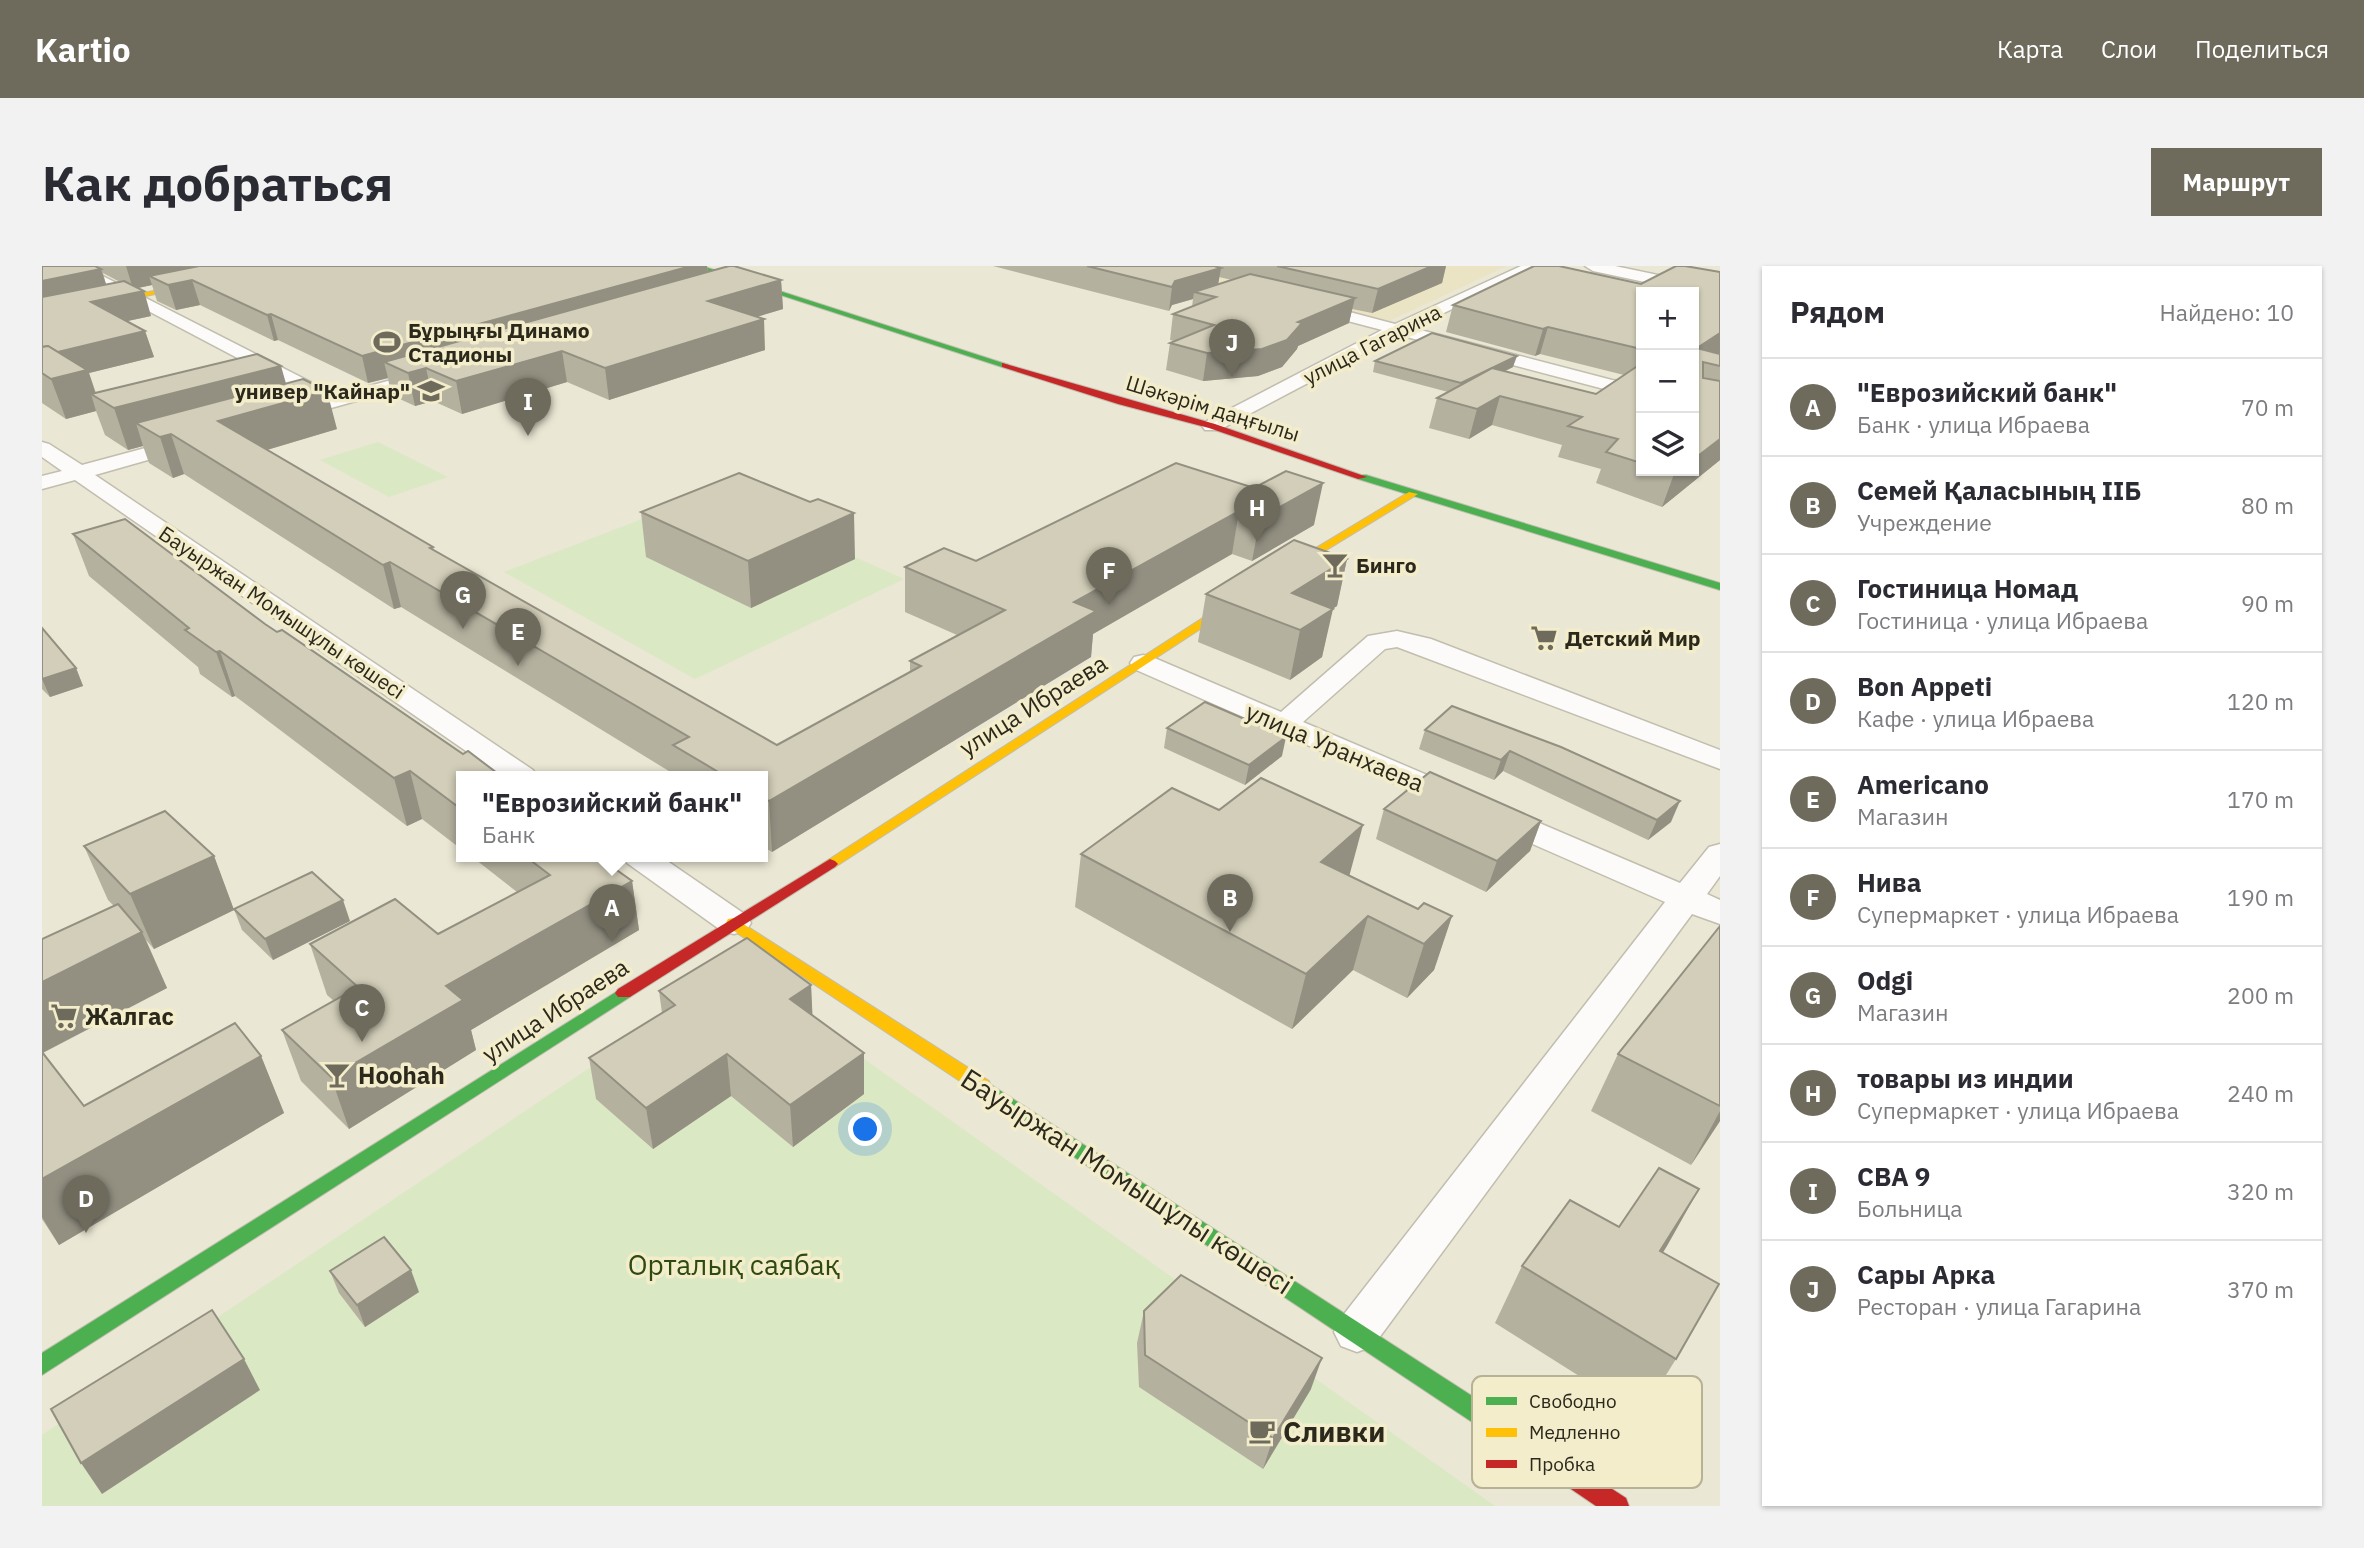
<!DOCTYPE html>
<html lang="ru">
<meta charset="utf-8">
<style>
body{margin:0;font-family:"IBM Plex Sans",sans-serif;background:#f2f2f3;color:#2b2b33}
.controls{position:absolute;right:21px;top:21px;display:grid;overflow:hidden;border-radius:0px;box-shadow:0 2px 5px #0004}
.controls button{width:63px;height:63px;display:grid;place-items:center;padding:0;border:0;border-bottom:2px solid #e1e1e2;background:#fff;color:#2b2b33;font:35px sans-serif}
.you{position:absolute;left:824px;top:864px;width:24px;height:24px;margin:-18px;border:5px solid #fff;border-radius:50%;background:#1a73e8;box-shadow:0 0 0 10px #1a73e833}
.badge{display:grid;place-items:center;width:46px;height:46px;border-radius:50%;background:#6e6b5c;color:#fff;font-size:23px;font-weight:700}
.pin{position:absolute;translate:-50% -58px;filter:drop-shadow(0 2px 4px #0008)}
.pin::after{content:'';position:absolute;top:37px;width:24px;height:21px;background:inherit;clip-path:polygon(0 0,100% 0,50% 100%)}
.popup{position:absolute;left:414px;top:505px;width:312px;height:91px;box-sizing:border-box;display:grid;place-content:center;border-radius:0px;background:#fff;filter:drop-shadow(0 2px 5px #0005);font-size:23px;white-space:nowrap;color:#7c7c81}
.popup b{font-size:26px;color:#2b2b33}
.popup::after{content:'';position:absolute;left:50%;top:100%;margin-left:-14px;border:14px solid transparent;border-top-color:#fff}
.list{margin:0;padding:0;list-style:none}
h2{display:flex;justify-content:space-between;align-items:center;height:91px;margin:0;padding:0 28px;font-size:30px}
h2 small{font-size:23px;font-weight:400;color:#7c7c81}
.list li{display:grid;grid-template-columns:46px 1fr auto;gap:21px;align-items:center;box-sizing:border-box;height:98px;padding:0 28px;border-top:2px solid #e1e1e2}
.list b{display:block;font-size:26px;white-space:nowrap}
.list p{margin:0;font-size:23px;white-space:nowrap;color:#7c7c81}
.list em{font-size:23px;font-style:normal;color:#7c7c81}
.icon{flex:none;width:38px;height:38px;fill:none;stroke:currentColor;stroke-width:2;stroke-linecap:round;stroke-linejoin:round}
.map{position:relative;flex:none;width:1678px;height:1240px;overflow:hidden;border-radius:0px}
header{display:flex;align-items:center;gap:42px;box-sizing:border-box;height:98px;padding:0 35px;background:#6e6b5c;color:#fff}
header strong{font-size:33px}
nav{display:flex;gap:38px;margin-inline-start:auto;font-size:24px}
.intro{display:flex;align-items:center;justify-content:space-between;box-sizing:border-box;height:168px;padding:0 42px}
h1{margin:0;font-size:49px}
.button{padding:18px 32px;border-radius:0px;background:#6e6b5c;color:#fff;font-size:24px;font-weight:700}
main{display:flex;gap:42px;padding:0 42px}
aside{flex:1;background:#fff;border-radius:0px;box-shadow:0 2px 5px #0004}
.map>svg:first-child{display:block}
.built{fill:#eae4c5}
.green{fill:#dae8c4}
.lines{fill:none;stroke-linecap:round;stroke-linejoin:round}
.street-casing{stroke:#c1beaf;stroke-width:3}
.fast-casing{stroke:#c1beaf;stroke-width:2}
.slow-casing{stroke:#c1beaf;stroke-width:2}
.jam-casing{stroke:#c1beaf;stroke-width:2}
.street{fill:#fcfbf9;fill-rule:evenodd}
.fast{fill:#4caf50;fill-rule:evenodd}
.slow{fill:#ffc107;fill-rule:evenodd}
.jam{fill:#c62828;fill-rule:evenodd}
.wall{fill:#b5b19f;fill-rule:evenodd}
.shaded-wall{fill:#939082}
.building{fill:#d2ceb9;stroke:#939082;stroke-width:2}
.labels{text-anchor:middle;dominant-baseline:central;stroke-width:7;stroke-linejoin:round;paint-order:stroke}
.far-poi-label{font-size:21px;font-weight:bold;fill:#2b281c;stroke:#f3edcb;text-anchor:start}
.far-street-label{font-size:21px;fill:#2b281c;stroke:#f3edcb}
.street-label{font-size:24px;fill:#2b281c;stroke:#f3edcb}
.poi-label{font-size:24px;font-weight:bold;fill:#2b281c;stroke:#f3edcb;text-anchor:start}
.near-street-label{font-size:28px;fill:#2b281c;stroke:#f3edcb}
.near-park-label{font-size:28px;fill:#2e4b0f;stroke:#f3edcb}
.near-poi-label{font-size:28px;font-weight:bold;fill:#2b281c;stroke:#f3edcb;text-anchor:start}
.key{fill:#f3edcb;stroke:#b7b296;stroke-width:2}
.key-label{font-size:19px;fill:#2b281c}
</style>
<header>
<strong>Kartio</strong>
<nav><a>Карта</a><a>Слои</a><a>Поделиться</a></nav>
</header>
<div class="intro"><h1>Как добраться</h1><a class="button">Маршрут</a></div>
<main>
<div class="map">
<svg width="1678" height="1240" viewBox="0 0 1678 1240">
<rect width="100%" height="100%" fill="#eae7d4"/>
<!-- built -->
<polygon class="built" points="1110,0 1465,0 1343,57"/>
<!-- green -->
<g class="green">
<polygon points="336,176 406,211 347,231 278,194"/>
<polygon points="668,227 862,313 653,413 462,306"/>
<polygon points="695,703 1453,1240 0,1240 0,1169"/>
</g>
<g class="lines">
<!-- street casing -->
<g class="street-casing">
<g id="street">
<polygon points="21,0 41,0 294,129 390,103 399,108 396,112 250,153 236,153 233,149 236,145 275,134"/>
<polygon points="1479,0 1499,0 1371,62 1570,114 1599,118 1599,130 1562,123 1357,69 1177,164 1163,164 1160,160 1163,156 1340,64 1260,43 1258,40 1260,37 1266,35 1353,58"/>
<polygon points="1543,0 1573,0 1678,22 1678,32 1551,5"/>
<polygon points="148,170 155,172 158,176 155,180 53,209 491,504 495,510 460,510 33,214 0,223 0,210 20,205 0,191 0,176 7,178 40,199"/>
<polygon points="1355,365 1389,373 1678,484 1678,503 1355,381 1343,383 1261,456 1638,617 1667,581 1678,578 1678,610 1665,628 1678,634 1678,658 1650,648 1331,1080 1315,1086 1299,1080 1292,1066 1299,1052 1623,636 1092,403 1088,397 1092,391 1101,389 1110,391 1239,446 1326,370"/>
<polygon points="580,590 618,590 704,649 709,657 704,665 692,668 680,665 585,597"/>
</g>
</g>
<!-- fast casing -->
<g class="fast-casing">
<g id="fast">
<polygon points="649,0 660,0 967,99 960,101"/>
<polygon points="1316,209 1324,209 1678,317 1678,324 1316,213"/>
<polygon points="582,721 588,723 591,727 588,731 0,1109 0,1087"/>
<polygon points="940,813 1461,1150 1465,1158 1461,1166 1453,1169 1445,1166 933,825 931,820 933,815"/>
</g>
</g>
<!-- slow casing -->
<g class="slow-casing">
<g id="slow">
<polygon points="232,0 246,0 0,52 0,48"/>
<polygon points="1367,226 1376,228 1212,328 793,601 788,603 780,598 1204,324"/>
<polygon points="692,652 947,815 949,820 947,825 940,827 933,825 686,661 684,657 686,653"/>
</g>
</g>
<!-- jam casing -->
<g class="jam-casing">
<g id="jam">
<polygon points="960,97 1173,158 1325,211 1316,213 1167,162 1076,138 960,101"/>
<polygon points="788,593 793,595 796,598 793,601 588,731 576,731 573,727 576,723"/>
<polygon points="1453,1147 1584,1232 1587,1240 1554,1240 1445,1166 1441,1158 1445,1150"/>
</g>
</g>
<!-- street -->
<use href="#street" class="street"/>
<!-- fast -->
<use href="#fast" class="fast"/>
<!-- slow -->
<use href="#slow" class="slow"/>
<!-- jam -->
<use href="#jam" class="jam"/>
</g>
<!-- wall -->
<g class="wall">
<path d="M0,0h665l1,6 73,8 2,29 -27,8 9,33 -156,50 -42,-18 -105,32 -29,-13 -18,5 -24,-11 -3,-17 -20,5 -90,-43 -4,1 -74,-36 -24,5 -19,-9 -5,-16 -14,3 13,28 -24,5 18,10 9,26 -65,16 7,20 190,-10 51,46 -70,21 166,97 1,3 343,195 133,-73v-11l47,-26 -52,-23v-45l71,-6 200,-98 138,62 -62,36 -20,-7 -139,80 -2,23 -319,195 -10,-6v-70h-85l-276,-169 -7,2 -210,-135 -11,4 -24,-15 -6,-17 -15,4 -23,-15 -9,-24 -30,8 -24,-16zM61,7l17,9 -14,2z"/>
<path d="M951,0h453l-4,17 -70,30 -20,-4 -3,14 -51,23 -1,3 -15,18 -24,9 -55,5 -37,-11 4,-27 4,-2 -4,-1 3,-26 19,-7 1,-8 -21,6 -3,6zM1177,11l13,3 -14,4z"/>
<path d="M1678,6v188l-58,47 -66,-24 5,-14 -43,-12 4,-12 -70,-20 -23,14 -40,-11 8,-30 11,-6 -75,-20 2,-11 138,6 -8,4 91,23 28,-19 -84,-21 -5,2 -89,-24 7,-27 188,-21zM1599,26l53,179h-53z"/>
<polygon points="599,246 813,293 709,342 604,291"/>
<polygon points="31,268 419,510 419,583 380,553 365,560 193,430 190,431 158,408 156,401 47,310"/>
<polygon points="1305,293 1295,340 1290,343 1280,391 1248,414 1156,376 1164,328"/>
<polygon points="0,362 34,402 41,420 8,431 0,423"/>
<polygon points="1125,462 1240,490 1203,519 1122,482"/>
<polygon points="1383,464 1519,481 1629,556 1606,574 1461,505 1452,514 1377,483"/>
<polygon points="1342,543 1499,555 1488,585 1444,626 1334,573"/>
<polygon points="42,580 172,590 192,644 112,683 104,674 125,722 1,787 42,840 219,790 242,847 17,979 0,953 0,673 72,640 66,634"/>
<polygon points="1039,588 1308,610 1376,643 1410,650 1392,704 1365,732 1311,704 1250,763 1033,641"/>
<polygon points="429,590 569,590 571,601 590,615 597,664 429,764 434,784 307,863 259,815 240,764 292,735 285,729 268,678 396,668 475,626"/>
<polygon points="192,643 308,655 231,694 200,664"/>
<polygon points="1678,660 1678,855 1649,899 1549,845 1576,788"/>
<polygon points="769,719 770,749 822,787 822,828 751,881 689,830 611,883 554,833 547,792 620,747 617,725"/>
<polygon points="1621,986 1634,1093 1599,1149 1453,1057 1480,1000"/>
<polygon points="288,1005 377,1026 323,1061 297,1027"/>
<polygon points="1102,1045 1269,1123 1221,1203 1097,1121 1095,1077"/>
</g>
<!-- shaded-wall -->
<g class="shaded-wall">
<polygon points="84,0 203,0 107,10 110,19 91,23"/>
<polygon points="649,0 665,0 667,20 342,96 346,112 326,117 320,90"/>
<polygon points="1390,0 1404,0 1400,17 1330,47 1336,23"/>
<polygon points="1179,2 1175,25 1152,26 1151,33 1130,39 1127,45 1130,21 1133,15"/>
<polygon points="59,3 67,28 0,41 0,15"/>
<polygon points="150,14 158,39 134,44 126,19"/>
<polygon points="739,14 741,43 668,65 666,35"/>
<polygon points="102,25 109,50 58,61 49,36"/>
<polygon points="1313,32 1307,57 1256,80 1255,83 1240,101 1216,110 1161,115 1165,87 1256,56"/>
<polygon points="229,48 236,74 232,75 225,49"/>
<polygon points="722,53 723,84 567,134 563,102"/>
<polygon points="1506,61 1498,88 1493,90 1501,63"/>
<polygon points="103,65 112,91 47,107 55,132 49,128 54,145 24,153 0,89"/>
<polygon points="1678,67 1678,88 1655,82"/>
<polygon points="520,85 525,116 420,148 414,115"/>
<polygon points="1475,90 1471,101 1416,129 1419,117"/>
<polygon points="239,100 249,135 285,125 295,163 188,195 129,168 142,208 131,212 118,171 94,157 101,180 86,184 72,142"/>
<polygon points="384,102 391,135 373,140 366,107"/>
<polygon points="1458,130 1450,159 1427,173 1435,143"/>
<polygon points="1678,173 1678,194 1620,241 1632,208 1637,205 1652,205 1652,193"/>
<polygon points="1281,217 1272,259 1210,295 1218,252"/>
<polygon points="1197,245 1190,288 1051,368 1049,391 730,586 727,535 1032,336"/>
<polygon points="812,247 813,293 709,342 706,295"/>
<polygon points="1305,293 1295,340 1257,364 1250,327"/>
<polygon points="348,296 359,341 352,343 341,299"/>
<polygon points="1291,343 1280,391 1248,414 1258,364"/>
<polygon points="178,385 193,430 190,431 174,386"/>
<polygon points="34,402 41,420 8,431 0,413"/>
<polygon points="1244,471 1240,490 1203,519 1207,499"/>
<polygon points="1468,485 1461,505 1452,514 1459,494"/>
<polygon points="368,505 380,553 365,560 352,512"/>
<polygon points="1638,535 1629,556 1606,574 1615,554"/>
<polygon points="1499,555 1488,585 1444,626 1455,595"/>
<polygon points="1321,559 1307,611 1279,596"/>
<polygon points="172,590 192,644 112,683 88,628"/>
<polygon points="554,590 569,590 575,623 590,615 597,664 429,764 434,784 307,863 289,811 404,720"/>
<polygon points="301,634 308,655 231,694 223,673"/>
<polygon points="1326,650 1311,704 1250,763 1264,708"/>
<polygon points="1410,650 1392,704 1365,732 1382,678"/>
<polygon points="100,666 125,722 0,787 0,716"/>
<polygon points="769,719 771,759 748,733"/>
<polygon points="822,787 822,828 751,881 748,839"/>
<polygon points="685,788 689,830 611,883 604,842"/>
<polygon points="219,790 242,847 17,979 0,951 0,913"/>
<polygon points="1678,845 1678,855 1649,899"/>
<polygon points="1657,923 1625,980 1586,1042 1618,985"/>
<polygon points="369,1004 377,1026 323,1061 315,1039"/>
<polygon points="1280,1092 1269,1123 1221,1203 1231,1172"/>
<polygon points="202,1093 218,1124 60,1228 39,1197"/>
</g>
<!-- building -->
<g class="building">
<polygon points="0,0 53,0 59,3 0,15"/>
<polygon points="157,0 649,0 320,90 229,48 225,49 150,14 126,19 107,10"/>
<polygon points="687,0 692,0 739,14 666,35 722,53 563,102 520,85 414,115 384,102 366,107 342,96"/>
<polygon points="1045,0 1172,0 1179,2 1133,15 1130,21"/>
<polygon points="1235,0 1390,0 1336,23"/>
<polygon points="1492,0 1517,0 1599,18 1634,0 1643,0 1678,6 1678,67 1655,82 1678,88 1678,100 1661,96 1661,112 1678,115 1678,173 1652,193 1652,26 1599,26 1599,83 1506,61 1501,63 1411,39"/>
<polygon points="1208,8 1313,32 1256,56 1260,57 1245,74 1220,83 1165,87 1128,77 1172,59 1131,48 1174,31 1152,26"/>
<polygon points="82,15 102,25 49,36 103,65 16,86 6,80 0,81 0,31"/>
<polygon points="1390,67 1475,90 1419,117 1333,95"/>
<polygon points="6,80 45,104 9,113 0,107 0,81"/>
<polygon points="215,88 239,100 72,142 49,128"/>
<polygon points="1594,101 1599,102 1599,197 1564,186 1576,173 1526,160 1540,151 1458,130 1435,143 1395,132 1450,102 1554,128"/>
<polygon points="261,113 285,125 176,155 391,281 388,282 735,479 879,400 868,395 963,344 863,301 902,282 934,295 1134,197 1212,222 1244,205 1281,217 1218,252 1197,245 1032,336 1054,345 727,535 720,532 720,510 683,510 631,479 647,471 348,296 341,299 129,168 118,171 94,157"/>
<polygon points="1621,205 1637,205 1632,208"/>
<polygon points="697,207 768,236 776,233 812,247 706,295 599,246"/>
<polygon points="83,253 223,358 235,366 240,364 421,488 426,485 459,510 419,510 419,543 368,505 352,512 178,385 174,386 143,364 147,362 31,268"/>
<polygon points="1252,274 1305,293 1250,327 1291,343 1258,364 1164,328"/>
<polygon points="0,362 34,402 0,413"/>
<polygon points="1163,436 1244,471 1207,499 1125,462"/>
<polygon points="1410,440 1519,481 1638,535 1615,554 1468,485 1459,494 1383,464"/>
<polygon points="1388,506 1499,555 1455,595 1342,543"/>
<polygon points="1219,512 1321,559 1279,596 1376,643 1382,637 1410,650 1382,678 1326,650 1264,708 1039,588 1130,522 1177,544"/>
<polygon points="123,545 172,590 88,628 42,580"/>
<polygon points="483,590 555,590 590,615 404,720 421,734 289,811 240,764 316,721 268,678 353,633 396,668 508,609"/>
<polygon points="270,606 301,634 223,673 192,643"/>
<polygon points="76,638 100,666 0,716 0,673"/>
<polygon points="1678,660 1678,840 1576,788"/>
<polygon points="705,672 769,719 748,733 822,787 748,839 685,788 604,842 547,792 633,739 617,725"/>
<polygon points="193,757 219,790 0,913 0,786 42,840"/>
<polygon points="1617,902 1657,923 1618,985 1677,1018 1634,1093 1480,1000 1528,934 1577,961"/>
<polygon points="342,971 369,1004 315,1039 288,1005"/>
<polygon points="1139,1009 1280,1092 1231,1172 1103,1089 1102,1045"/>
<polygon points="170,1044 202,1093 39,1197 9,1143"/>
</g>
<!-- icons -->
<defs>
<g id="stadium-bare" transform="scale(2.1)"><path d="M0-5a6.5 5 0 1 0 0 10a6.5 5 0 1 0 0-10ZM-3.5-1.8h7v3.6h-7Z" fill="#6e6b5c" stroke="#f3edcb" stroke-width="2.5" paint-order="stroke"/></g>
<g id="university-bare" transform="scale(2.1)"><path d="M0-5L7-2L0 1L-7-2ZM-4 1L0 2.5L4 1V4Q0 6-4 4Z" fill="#6e6b5c" stroke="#f3edcb" stroke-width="2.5" paint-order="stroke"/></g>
<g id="bar-bare" transform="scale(2.1)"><path d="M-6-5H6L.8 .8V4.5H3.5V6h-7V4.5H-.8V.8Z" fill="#6e6b5c" stroke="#f3edcb" stroke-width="2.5" paint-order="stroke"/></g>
<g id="supermarket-bare" transform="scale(2.1)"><path d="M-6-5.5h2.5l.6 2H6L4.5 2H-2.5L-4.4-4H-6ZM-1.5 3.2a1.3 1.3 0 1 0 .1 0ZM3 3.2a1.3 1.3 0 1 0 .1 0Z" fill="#6e6b5c" stroke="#f3edcb" stroke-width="2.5" paint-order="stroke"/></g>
<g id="cafe-bare" transform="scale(2.1)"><path d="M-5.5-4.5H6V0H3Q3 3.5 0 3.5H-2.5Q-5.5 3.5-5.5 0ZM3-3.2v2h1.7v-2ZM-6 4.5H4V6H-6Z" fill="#6e6b5c" stroke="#f3edcb" stroke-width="2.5" paint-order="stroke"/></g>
</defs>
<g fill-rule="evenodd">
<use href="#stadium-bare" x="345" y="76"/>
<use href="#university-bare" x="389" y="125"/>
<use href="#bar-bare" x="1293" y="299"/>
<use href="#supermarket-bare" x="1502" y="372"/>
<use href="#supermarket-bare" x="22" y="750"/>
<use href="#bar-bare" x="295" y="809"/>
<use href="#cafe-bare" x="1220" y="1165"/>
</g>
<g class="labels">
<!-- far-poi labels -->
<g class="far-poi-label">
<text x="366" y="64">Бұрыңғы Динамо<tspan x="366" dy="24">Стадионы</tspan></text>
<text x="368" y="125" text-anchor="end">универ "Кайнар"</text>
<text x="1314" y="299">Бинго</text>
<text x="1523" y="372">Детский Мир</text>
</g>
<!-- far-street labels -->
<g class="far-street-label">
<text transform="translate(1330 78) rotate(-27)">улица Гагарина</text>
<text transform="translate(1171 142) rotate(17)">Шәкәрім даңғылы</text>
<text transform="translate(240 346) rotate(34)">Бауыржан Момышұлы көшесі</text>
</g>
<!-- street labels -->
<g class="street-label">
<text transform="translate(991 439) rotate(-32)">улица Ибраева</text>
<text transform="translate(1293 481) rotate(23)">улица Уранхаева</text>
<text transform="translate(513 744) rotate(-33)">улица Ибраева</text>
</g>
<!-- poi labels -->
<g class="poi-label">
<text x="43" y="750">Жалгас</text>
<text x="316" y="809">Hoohah</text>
</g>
<!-- near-street labels -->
<g class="near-street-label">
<text transform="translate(1085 915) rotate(33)">Бауыржан Момышұлы көшесі</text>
</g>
<!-- near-park labels -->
<g class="near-park-label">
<text x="692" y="998">Орталық саябақ</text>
</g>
<!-- near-poi labels -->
<g class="near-poi-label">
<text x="1241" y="1165">Сливки</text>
</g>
</g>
<!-- legend -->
<rect x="1430" y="1110" width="230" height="112" rx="10" class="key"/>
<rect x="1444" y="1131" width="31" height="8" fill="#4caf50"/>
<rect x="1444" y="1162" width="31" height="9" fill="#ffc107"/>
<rect x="1444" y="1194" width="31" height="8" fill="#c62828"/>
<g class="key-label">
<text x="1487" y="1142">Свободно</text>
<text x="1487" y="1173">Медленно</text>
<text x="1487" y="1205">Пробка</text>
</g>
</svg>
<div class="controls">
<button>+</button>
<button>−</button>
<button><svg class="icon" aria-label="layers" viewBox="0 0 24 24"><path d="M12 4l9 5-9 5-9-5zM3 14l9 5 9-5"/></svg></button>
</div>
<div class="you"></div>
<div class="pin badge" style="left:570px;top:676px">A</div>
<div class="popup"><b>&quot;Еврозийский банк&quot;</b>Банк</div>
<div class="pin badge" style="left:1188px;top:666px">B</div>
<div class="pin badge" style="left:320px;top:776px">C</div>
<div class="pin badge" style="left:44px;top:967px">D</div>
<div class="pin badge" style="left:476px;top:400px">E</div>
<div class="pin badge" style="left:1067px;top:339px">F</div>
<div class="pin badge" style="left:421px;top:363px">G</div>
<div class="pin badge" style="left:1215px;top:276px">H</div>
<div class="pin badge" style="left:486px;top:170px">I</div>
<div class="pin badge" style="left:1190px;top:111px">J</div>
</div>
<aside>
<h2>Рядом<small>Найдено: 10</small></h2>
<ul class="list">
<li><span class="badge">A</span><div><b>&quot;Еврозийский банк&quot;</b><p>Банк · улица Ибраева</p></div><em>70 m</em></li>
<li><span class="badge">B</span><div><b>Семей Қаласының ІІБ</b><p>Учреждение</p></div><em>80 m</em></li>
<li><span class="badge">C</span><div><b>Гостиница Номад</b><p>Гостиница · улица Ибраева</p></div><em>90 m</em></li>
<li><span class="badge">D</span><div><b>Bon Appeti</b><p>Кафе · улица Ибраева</p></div><em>120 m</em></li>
<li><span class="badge">E</span><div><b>Americano</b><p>Магазин</p></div><em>170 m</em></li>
<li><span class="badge">F</span><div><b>Нива</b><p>Супермаркет · улица Ибраева</p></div><em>190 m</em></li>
<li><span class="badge">G</span><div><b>Odgi</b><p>Магазин</p></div><em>200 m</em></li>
<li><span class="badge">H</span><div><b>товары из индии</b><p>Супермаркет · улица Ибраева</p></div><em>240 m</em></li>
<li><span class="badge">I</span><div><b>СВА 9</b><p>Больница</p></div><em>320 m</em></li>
<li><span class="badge">J</span><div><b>Сары Арка</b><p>Ресторан · улица Гагарина</p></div><em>370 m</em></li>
</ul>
</aside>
</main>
